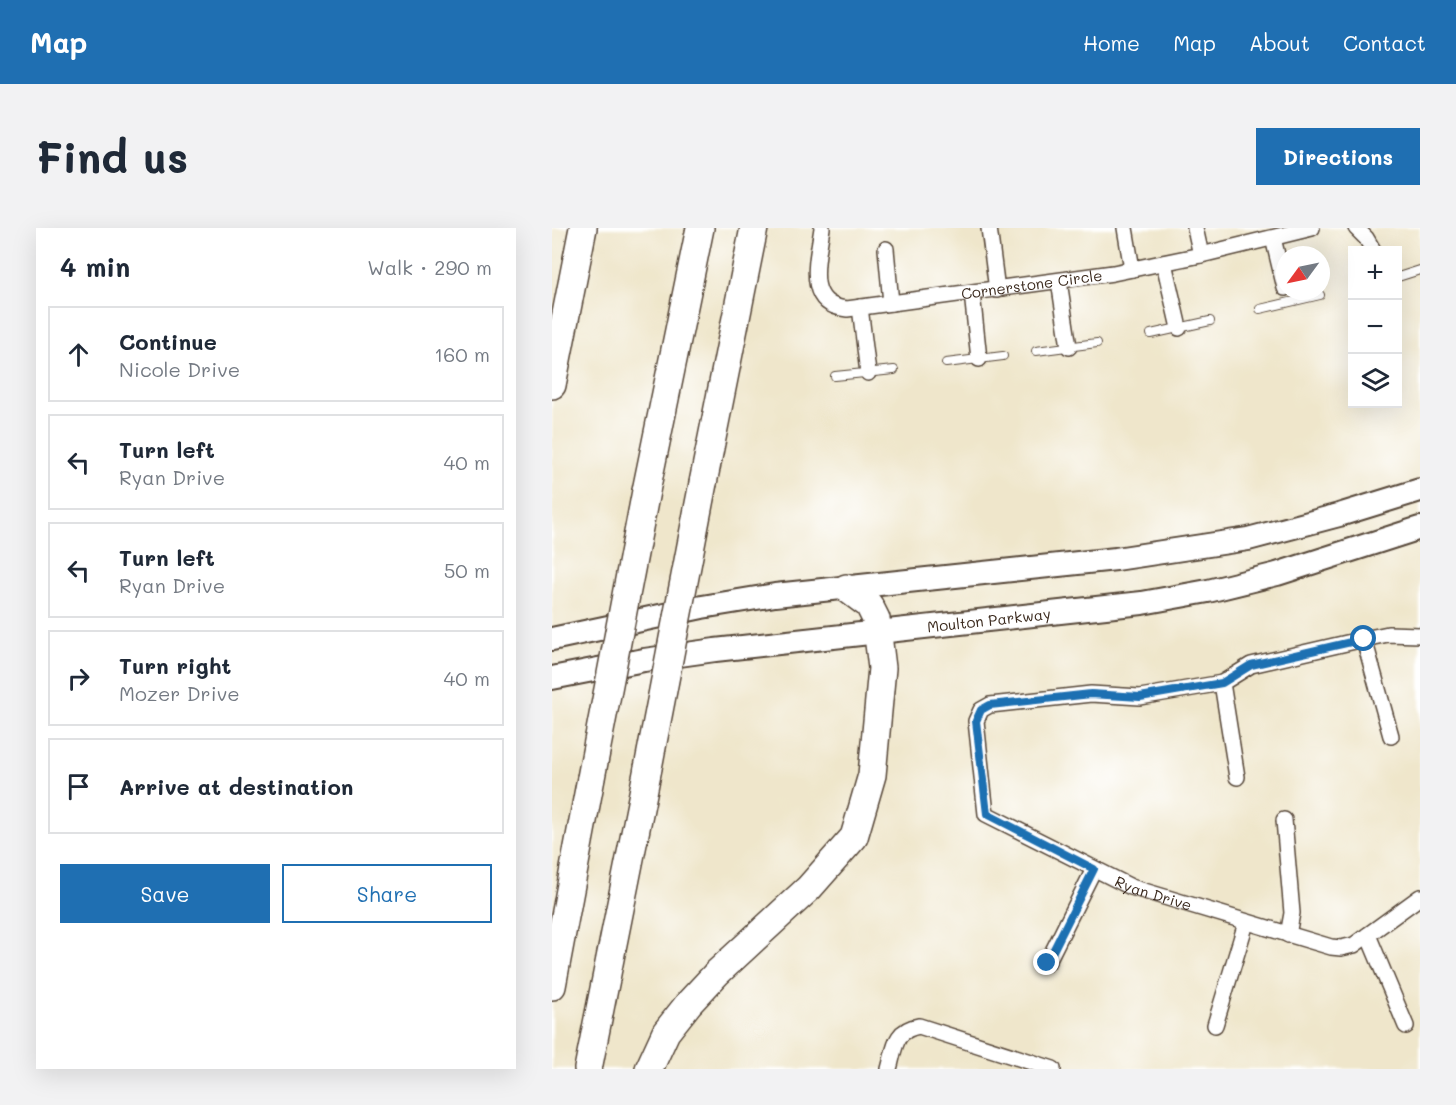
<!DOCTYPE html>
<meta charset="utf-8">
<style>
body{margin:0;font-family:Mali,sans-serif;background:#f2f2f3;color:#1f2937}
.controls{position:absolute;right:18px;top:18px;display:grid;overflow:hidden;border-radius:0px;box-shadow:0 6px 24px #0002}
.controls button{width:54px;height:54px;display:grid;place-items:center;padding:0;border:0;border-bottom:2px solid #e0e1e3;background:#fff;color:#1f2937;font:30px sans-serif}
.compass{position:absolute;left:724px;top:18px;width:54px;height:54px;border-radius:50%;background:#fff;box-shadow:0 6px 24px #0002;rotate:237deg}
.stop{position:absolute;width:18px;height:18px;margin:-14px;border:4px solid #1f6fb2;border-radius:50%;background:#fff}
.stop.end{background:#1f6fb2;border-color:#fff;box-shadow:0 2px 6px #0008}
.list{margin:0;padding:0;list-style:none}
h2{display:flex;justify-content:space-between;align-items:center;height:78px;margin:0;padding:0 24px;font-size:26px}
h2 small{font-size:20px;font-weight:400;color:#747a83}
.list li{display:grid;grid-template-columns:39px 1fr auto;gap:18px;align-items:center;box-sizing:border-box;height:96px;margin:0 12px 12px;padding:0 12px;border:2px solid #e0e1e3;border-radius:0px}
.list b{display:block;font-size:22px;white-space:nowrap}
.list p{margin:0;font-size:20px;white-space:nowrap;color:#747a83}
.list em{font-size:20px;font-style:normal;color:#747a83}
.actions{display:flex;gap:12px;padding:18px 24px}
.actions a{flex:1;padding:14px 0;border:2px solid #1f6fb2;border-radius:0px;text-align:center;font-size:21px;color:#1f6fb2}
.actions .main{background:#1f6fb2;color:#fff}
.icon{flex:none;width:33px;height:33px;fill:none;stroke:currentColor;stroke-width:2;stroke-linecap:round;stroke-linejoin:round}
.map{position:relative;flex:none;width:868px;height:841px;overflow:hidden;border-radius:0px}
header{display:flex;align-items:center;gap:36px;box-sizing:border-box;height:84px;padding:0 30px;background:#1f6fb2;color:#fff}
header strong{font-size:28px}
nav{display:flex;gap:33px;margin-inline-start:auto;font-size:21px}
.intro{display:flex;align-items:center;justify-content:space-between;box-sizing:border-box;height:144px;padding:0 36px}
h1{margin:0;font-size:42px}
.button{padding:15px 27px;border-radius:0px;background:#1f6fb2;color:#fff;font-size:21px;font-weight:700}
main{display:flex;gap:36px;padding:0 36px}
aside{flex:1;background:#fff;border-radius:0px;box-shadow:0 6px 24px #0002}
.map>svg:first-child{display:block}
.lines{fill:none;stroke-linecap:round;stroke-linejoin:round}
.lane-casing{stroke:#564638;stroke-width:10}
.street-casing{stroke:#564638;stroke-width:18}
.primary-casing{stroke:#564638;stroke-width:26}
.highway-casing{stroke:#564638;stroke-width:30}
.lane{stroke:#fff;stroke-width:8}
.street{stroke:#fff;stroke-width:15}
.primary{stroke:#fff;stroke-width:22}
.highway{stroke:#fff;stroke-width:27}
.highway-bridge-casing{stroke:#564638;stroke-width:30;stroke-linecap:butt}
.highway-bridge{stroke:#fff;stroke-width:27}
.route{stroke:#1f6fb2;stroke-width:8}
.labels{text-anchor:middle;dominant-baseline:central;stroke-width:5;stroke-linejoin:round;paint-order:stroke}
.street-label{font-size:15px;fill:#3b2a1e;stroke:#fff}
</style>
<header>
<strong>Map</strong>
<nav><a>Home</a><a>Map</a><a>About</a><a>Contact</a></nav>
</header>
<div class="intro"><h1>Find us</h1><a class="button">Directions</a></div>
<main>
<aside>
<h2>4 min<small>Walk · 290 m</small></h2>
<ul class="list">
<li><svg class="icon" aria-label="ahead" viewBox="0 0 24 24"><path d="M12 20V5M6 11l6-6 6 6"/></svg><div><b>Continue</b><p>Nicole Drive</p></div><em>160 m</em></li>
<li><svg class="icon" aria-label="left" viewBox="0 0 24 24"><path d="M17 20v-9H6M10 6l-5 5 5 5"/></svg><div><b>Turn left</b><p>Ryan Drive</p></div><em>40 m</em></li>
<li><svg class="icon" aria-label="left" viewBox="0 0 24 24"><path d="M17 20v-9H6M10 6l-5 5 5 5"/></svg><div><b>Turn left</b><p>Ryan Drive</p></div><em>50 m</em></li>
<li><svg class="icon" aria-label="right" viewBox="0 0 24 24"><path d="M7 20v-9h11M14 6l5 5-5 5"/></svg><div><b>Turn right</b><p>Mozer Drive</p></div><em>40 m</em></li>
<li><svg class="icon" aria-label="arrive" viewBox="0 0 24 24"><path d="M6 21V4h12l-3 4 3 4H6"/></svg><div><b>Arrive at destination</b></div></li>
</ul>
<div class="actions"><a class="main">Save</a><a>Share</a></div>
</aside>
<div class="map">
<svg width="868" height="841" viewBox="0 0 868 841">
<rect width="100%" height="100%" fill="#fff"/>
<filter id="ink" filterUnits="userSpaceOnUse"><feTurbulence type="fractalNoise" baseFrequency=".0167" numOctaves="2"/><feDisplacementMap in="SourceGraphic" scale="12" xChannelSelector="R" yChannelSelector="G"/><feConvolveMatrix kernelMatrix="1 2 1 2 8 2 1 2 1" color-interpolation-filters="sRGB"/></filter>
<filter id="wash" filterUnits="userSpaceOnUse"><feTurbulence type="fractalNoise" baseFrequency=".008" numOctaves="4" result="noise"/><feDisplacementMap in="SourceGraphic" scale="24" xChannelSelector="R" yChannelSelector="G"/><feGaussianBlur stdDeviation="1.35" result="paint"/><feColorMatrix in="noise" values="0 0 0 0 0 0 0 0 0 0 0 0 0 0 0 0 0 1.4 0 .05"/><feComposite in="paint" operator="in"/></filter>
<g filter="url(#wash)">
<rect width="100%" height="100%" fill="#efe6cb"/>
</g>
<g filter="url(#ink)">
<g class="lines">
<!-- lane casing -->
<g class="lane-casing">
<g id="lane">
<polyline points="846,49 868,42"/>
<polyline points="708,81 768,67"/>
<polyline points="599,106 658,93"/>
<polyline points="484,123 545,115"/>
<polyline points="394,135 451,128"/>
<polyline points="283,148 342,142"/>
</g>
</g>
<!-- street casing -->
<g class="street-casing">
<g id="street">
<path id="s1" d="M270,0c-4,30 -19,77 25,81l266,-36 88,-18 111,-27"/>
<polyline points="437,0 445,62"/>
<polyline points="573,0 580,41"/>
<polyline points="643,0 649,27"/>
<polyline points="804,0 814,10 821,22"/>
<polyline points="721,10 733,60"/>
<polyline points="334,21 339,75"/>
<polyline points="612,35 627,100"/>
<polyline points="507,53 517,119"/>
<polyline points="420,65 427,131"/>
<polyline points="308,79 316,145"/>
<path id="s2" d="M868,407l-32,-1 -24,5 -113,26 -29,18 -82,14 -49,-3 -101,11 -9,5 -5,11 10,93 145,73 200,60 10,1 13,-3 66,-48"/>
<polyline points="812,411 839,508"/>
<polyline points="670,455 685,549"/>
<polyline points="732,592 740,685 736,707"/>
<polyline points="816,707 854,798"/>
<polyline points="495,735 542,641"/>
<polyline points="663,797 694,695"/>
<path d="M337,841c6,-21 5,-39 30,-43l134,43"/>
</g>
</g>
<!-- primary casing -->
<g class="primary-casing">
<g id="primary">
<polyline points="0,411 150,379 223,367 564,331 696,311 787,287 868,262"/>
<path id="s3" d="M0,450l92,-18 71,-10 427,-47 66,-12 69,-17 143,-46"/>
</g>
</g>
<!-- highway casing -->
<g class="highway-casing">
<g id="highway">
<polyline points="0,157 31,0"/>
<polyline points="151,255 202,0"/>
<polyline points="94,263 148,0"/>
<polyline points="0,758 39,550"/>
<polyline points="36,841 96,540"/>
<polyline points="97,841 114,804 137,775 165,745 257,660 302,609 320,547 330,440 324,391 317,377 294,360"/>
</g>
</g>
<!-- lane -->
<use href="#lane" class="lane"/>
<!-- street -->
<use href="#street" class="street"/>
<!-- primary -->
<use href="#primary" class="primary"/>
<!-- highway -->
<use href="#highway" class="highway"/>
<!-- highway-bridge casing -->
<g class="highway-bridge-casing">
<g id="highway-bridge">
<polyline points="96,540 151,255"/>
<polyline points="39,550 94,263"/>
</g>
</g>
<!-- highway-bridge -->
<use href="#highway-bridge" class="highway-bridge"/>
</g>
</g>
<g class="lines" filter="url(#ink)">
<!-- route -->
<polyline class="route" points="495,735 542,641 435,586 424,493 429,482 438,477 539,466 588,469 670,455 699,437 812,411"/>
</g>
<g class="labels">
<!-- street labels -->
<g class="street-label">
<text stroke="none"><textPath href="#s1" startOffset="285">Cornerstone Circle</textPath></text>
<text stroke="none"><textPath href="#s3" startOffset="441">Moulton Parkway</textPath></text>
<text stroke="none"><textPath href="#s2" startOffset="742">Ryan Drive</textPath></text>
</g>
</g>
</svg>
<div class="controls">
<button>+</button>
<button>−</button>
<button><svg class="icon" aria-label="layers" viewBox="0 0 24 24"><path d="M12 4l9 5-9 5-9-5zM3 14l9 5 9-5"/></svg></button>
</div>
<svg class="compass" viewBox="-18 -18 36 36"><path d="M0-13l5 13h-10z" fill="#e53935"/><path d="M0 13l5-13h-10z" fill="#747a83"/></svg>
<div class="stop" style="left:812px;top:411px"></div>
<div class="stop end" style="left:495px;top:735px"></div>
</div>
</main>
